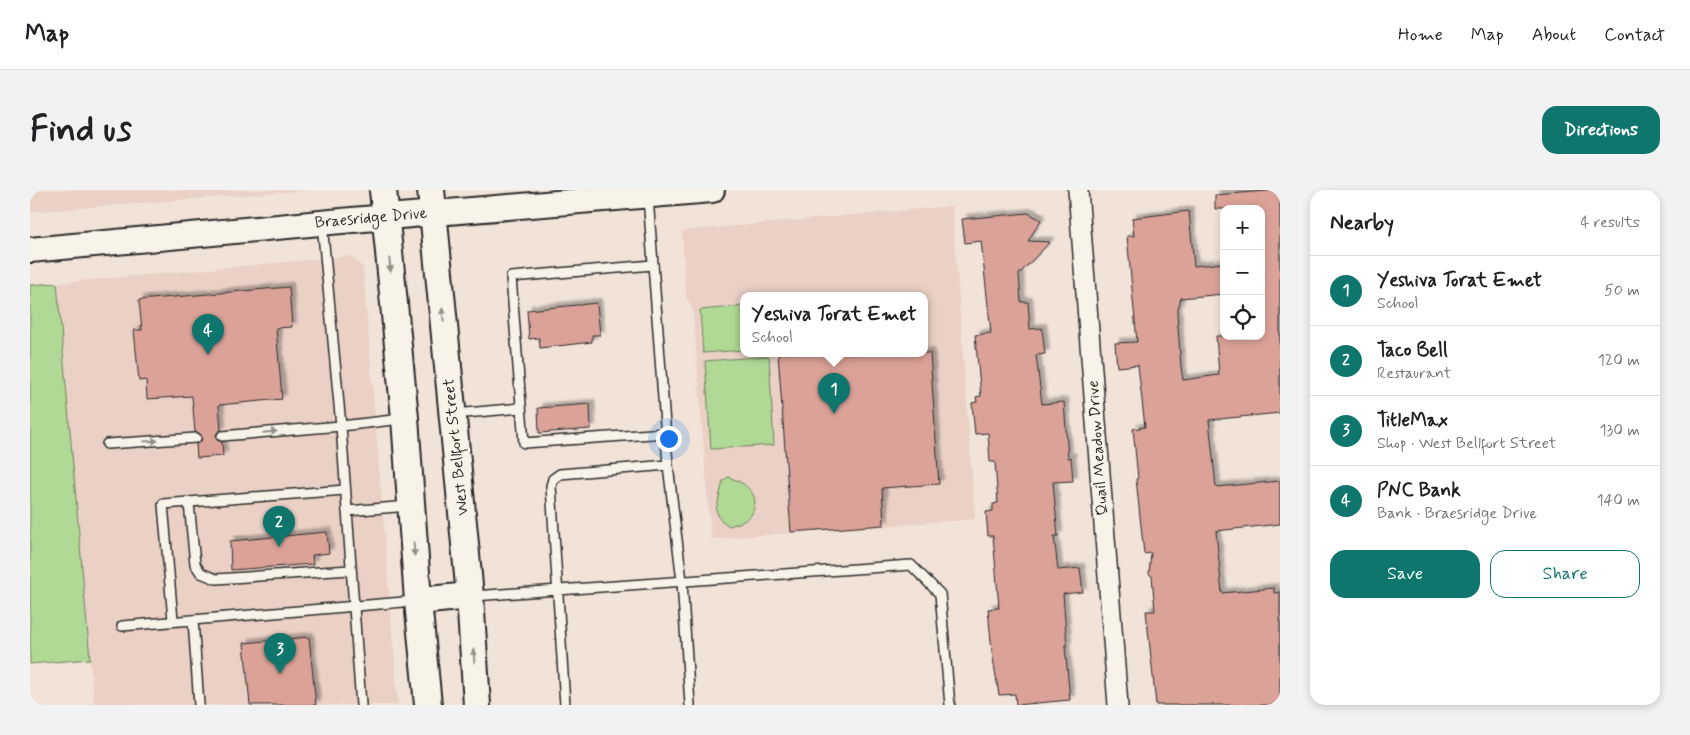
<!DOCTYPE html>
<meta charset="utf-8">
<style>
body{margin:0;font-family:Mynerve,sans-serif;background:#f2f2f2;color:#202124}
.controls{position:absolute;right:15px;top:15px;display:grid;overflow:hidden;border-radius:10px;box-shadow:0 2px 8px #0003}
.controls button{width:45px;height:45px;display:grid;place-items:center;padding:0;border:0;border-bottom:1px solid #e0e0e0;background:#fff;color:#202124;font:25px sans-serif}
.you{position:absolute;left:638px;top:248px;width:18px;height:18px;margin:-12px;border:4px solid #fff;border-radius:50%;background:#1a73e8;box-shadow:0 0 0 8px #1a73e833}
.badge{display:grid;place-items:center;width:32px;height:32px;border-radius:50%;background:#0f766e;color:#fff;font-size:16px;font-weight:700}
.pin{position:absolute;translate:-50% -41px;filter:drop-shadow(0 1px 2px #0008)}
.pin::after{content:'';position:absolute;top:26px;width:18px;height:15px;background:inherit;clip-path:polygon(0 0,100% 0,50% 100%)}
.popup{position:absolute;left:710px;top:102px;width:188px;height:65px;box-sizing:border-box;display:grid;place-content:center;border-radius:10px;background:#fff;filter:drop-shadow(0 1px 4px #0005);font-size:16px;white-space:nowrap;color:#757577}
.popup b{font-size:19px;color:#202124}
.popup::after{content:'';position:absolute;left:50%;top:100%;margin-left:-10px;border:10px solid transparent;border-top-color:#fff}
.list{margin:0;padding:0;list-style:none}
h2{display:flex;justify-content:space-between;align-items:center;height:65px;margin:0;padding:0 20px;font-size:21px}
h2 small{font-size:16px;font-weight:400;color:#757577}
.list li{display:grid;grid-template-columns:32px 1fr auto;gap:15px;align-items:center;box-sizing:border-box;height:70px;padding:0 20px;border-top:1px solid #e0e0e0}
.list b{display:block;font-size:19px;white-space:nowrap}
.list p{margin:0;font-size:16px;white-space:nowrap;color:#757577}
.list em{font-size:16px;font-style:normal;color:#757577}
.actions{display:flex;gap:10px;padding:15px 20px}
.actions a{flex:1;padding:11px 0;border:1px solid #0f766e;border-radius:15px;text-align:center;font-size:18px;color:#0f766e}
.actions .main{background:#0f766e;color:#fff}
.icon{flex:none;width:28px;height:28px;fill:none;stroke:currentColor;stroke-width:2;stroke-linecap:round;stroke-linejoin:round}
.map{position:relative;flex:none;width:1250px;height:515px;overflow:hidden;border-radius:15px}
header{display:flex;align-items:center;gap:30px;box-sizing:border-box;height:70px;padding:0 25px;background:#fff;border-bottom:1px solid #e0e0e0}
header strong{font-size:24px}
nav{display:flex;gap:28px;margin-inline-start:auto;font-size:18px}
.intro{display:flex;align-items:center;justify-content:space-between;box-sizing:border-box;height:120px;padding:0 30px}
h1{margin:0;font-size:35px}
.button{padding:12px 22px;border-radius:15px;background:#0f766e;color:#fff;font-size:18px;font-weight:700}
main{display:flex;gap:30px;padding:0 30px}
aside{flex:1;background:#fff;border-radius:15px;box-shadow:0 2px 8px #0003}
.map>svg:first-child{display:block}
.built{fill:#ead0c5;fill-rule:evenodd}
.green{fill:#b0d995;stroke:#6e8260}
.building{fill:#dba298;stroke:#2b2b2b;filter:url(#shadow)}
.lines{fill:none;stroke-linecap:round;stroke-linejoin:round}
.service-casing{stroke:#2b2b2b;stroke-width:12}
.minor-casing{stroke:#2b2b2b;stroke-width:22}
.tertiary-casing{stroke:#2b2b2b;stroke-width:28}
.secondary-casing{stroke:#2b2b2b;stroke-width:30}
.service{stroke:#f7f3e8;stroke-width:9}
.minor{stroke:#f7f3e8;stroke-width:19}
.tertiary{stroke:#f7f3e8;stroke-width:24}
.secondary{stroke:#f7f3e8;stroke-width:26}
.oneway{fill:#918f8a}
.labels{text-anchor:middle;dominant-baseline:central;stroke-width:5;stroke-linejoin:round;paint-order:stroke}
.street-label{font-size:16px;fill:#2b2b2b;stroke:#f7f3e8}
</style>
<header>
<strong>Map</strong>
<nav><a>Home</a><a>Map</a><a>About</a><a>Contact</a></nav>
</header>
<div class="intro"><h1>Find us</h1><a class="button">Directions</a></div>
<main>
<div class="map">
<svg width="1250" height="515" viewBox="0 0 1250 515">
<defs>
<filter id="shadow"><feDropShadow dx="4.5" dy="-4.5" stdDeviation="1" flood-color="#0004"/></filter>
</defs>
<rect width="100%" height="100%" fill="#f1e3d8"/>
<filter id="ink" filterUnits="userSpaceOnUse"><feTurbulence type="fractalNoise" baseFrequency=".02" numOctaves="2"/><feDisplacementMap in="SourceGraphic" scale="10" xChannelSelector="R" yChannelSelector="G"/><feConvolveMatrix kernelMatrix="1 2 1 2 8 2 1 2 1" color-interpolation-filters="sRGB"/></filter>
<g filter="url(#ink)">
<!-- built -->
<g class="built">
<polygon points="0,0 277,0 0,22"/>
<path d="M922,16l23,313 -264,20 -18,-229 -7,-13 -4,-66zM714,105h180v58h-180z"/>
<polygon points="321,66 333,78 368,515 64,515 27,93"/>
</g>
<!-- green -->
<g class="green">
<polygon points="27,93 60,469 0,474 0,95"/>
<polygon points="714,116 714,160 673,163 670,120"/>
<polygon points="739,166 744,255 681,259 675,171"/>
<path d="M698,287c13,4 31,14 26,31 -1,2 -1,5 -3,7 -4,6 -15,9 -22,11l-9,-7 -4,-9 7,-29z"/>
</g>
<!-- building -->
<g class="building">
<polygon points="1250,0 1250,223 1179,230 1186,297 1250,291 1250,334 1186,341 1192,403 1244,398 1244,403 1250,402 1250,515 1126,515 1116,421 1125,421 1122,386 1119,384 1121,363 1114,364 1106,289 1108,288 1103,239 1115,237 1108,175 1087,177 1085,153 1107,152 1097,46 1104,46 1102,28 1159,21 1164,76 1194,73 1194,104 1151,108 1147,123 1151,177 1153,190 1189,185 1186,146 1231,146 1231,19 1185,19 1185,5"/>
<polygon points="998,23 1011,30 998,51 1020,52 989,84 991,112 998,112 1000,139 1012,138 1015,164 1006,165 1012,214 1034,212 1038,268 1041,267 1043,291 1023,292 1028,346 1024,346 1028,380 1050,378 1053,402 1033,404 1037,456 1035,456 1040,510 986,515 985,504 969,505 962,462 958,419 969,418 963,346 958,346 956,322 963,321 963,314 968,313 965,272 960,272 958,243 945,244 942,213 947,212 946,207 951,206 945,145 961,143 951,51 935,53 932,29"/>
<polygon points="259,97 262,137 246,138 252,209 189,215 191,240 187,243 186,246 187,250 192,252 193,266 167,268 166,254 171,251 172,247 169,243 165,242 162,206 117,209 116,190 109,191 104,140 112,140 109,110"/>
<polygon points="567,113 570,145 562,145 562,152 510,158 509,148 499,149 497,120"/>
<polygon points="748,163 900,163 909,294 852,298 854,335 761,342"/>
<polygon points="560,214 561,239 509,243 508,218"/>
<polygon points="297,342 299,363 282,365 283,374 201,380 200,351"/>
<polygon points="279,447 286,515 220,515 214,453"/>
</g>
<g class="lines">
<!-- service casing -->
<g class="service-casing">
<g id="service">
<polyline points="618,7 638,275 652,391 660,515"/>
<polyline points="292,33 311,236 331,515"/>
<polyline points="623,75 481,87 494,253 636,243"/>
<polyline points="424,224 491,218"/>
<polyline points="192,246 311,236 372,229"/>
<polyline points="77,254 166,248"/>
<polyline points="159,313 165,374 171,383 186,389 320,380"/>
<polyline points="317,321 379,316"/>
<polyline points="443,406 881,375 910,404 920,515"/>
<polyline points="143,430 133,314 315,300"/>
<polyline points="163,430 169,515"/>
<polyline points="92,436 385,411"/>
<polyline points="535,515 521,296 523,289 530,284 638,275"/>
</g>
</g>
<!-- minor casing -->
<g class="minor-casing">
<polyline id="minor" points="1048,0 1088,515"/>
</g>
<!-- tertiary casing -->
<g class="tertiary-casing">
<polyline id="tertiary" points="0,60 322,30 682,0"/>
</g>
<!-- secondary casing -->
<g class="secondary-casing">
<g id="secondary">
<polyline points="353,0 375,228 388,411 398,515"/>
<polyline points="401,0 440,406 447,515"/>
<polyline points="388,411 440,406"/>
</g>
</g>
<!-- service -->
<use href="#service" class="service"/>
<!-- minor -->
<use href="#minor" class="minor"/>
<!-- tertiary -->
<use href="#tertiary" class="tertiary"/>
<!-- secondary -->
<use href="#secondary" class="secondary"/>
</g>
<!-- one-way arrows -->
<defs><path id="oneway-solid" d="M-6-.8H1V-3.2L6.5 0L1 3.2V.8H-6Z" transform="scale(1.25)"/></defs>
<g class="oneway">
<use href="#oneway-solid" transform="translate(360 75) rotate(84)"/>
<use href="#oneway-solid" transform="translate(413 125) rotate(-96)"/>
<use href="#oneway-solid" transform="translate(240 242) rotate(-5)"/>
<use href="#oneway-solid" transform="translate(121 251) rotate(-4)"/>
<use href="#oneway-solid" transform="translate(384 359) rotate(86)"/>
<use href="#oneway-solid" transform="translate(444 466) rotate(-94)"/>
</g>
</g>
<g class="labels">
<!-- street labels -->
<g class="street-label">
<text transform="translate(341 28) rotate(-5)">Braesridge Drive</text>
<text transform="translate(426 257) rotate(-96)">West Bellfort Street</text>
<text transform="translate(1068 258) rotate(-94)">Quail Meadow Drive</text>
</g>
</g>
</svg>
<div class="controls">
<button>+</button>
<button>−</button>
<button><svg class="icon" aria-label="locate" viewBox="0 0 24 24"><circle cx="12" cy="12" r="6"/><path d="M12 2v4M12 18v4M2 12h4M18 12h4"/></svg></button>
</div>
<div class="you"></div>
<div class="pin badge" style="left:804px;top:224px">1</div>
<div class="popup"><b>Yeshiva Torat Emet</b>School</div>
<div class="pin badge" style="left:249px;top:357px">2</div>
<div class="pin badge" style="left:250px;top:484px">3</div>
<div class="pin badge" style="left:178px;top:165px">4</div>
</div>
<aside>
<h2>Nearby<small>4 results</small></h2>
<ul class="list">
<li><span class="badge">1</span><div><b>Yeshiva Torat Emet</b><p>School</p></div><em>50 m</em></li>
<li><span class="badge">2</span><div><b>Taco Bell</b><p>Restaurant</p></div><em>120 m</em></li>
<li><span class="badge">3</span><div><b>TitleMax</b><p>Shop · West Bellfort Street</p></div><em>130 m</em></li>
<li><span class="badge">4</span><div><b>PNC Bank</b><p>Bank · Braesridge Drive</p></div><em>140 m</em></li>
</ul>
<div class="actions"><a class="main">Save</a><a>Share</a></div>
</aside>
</main>
